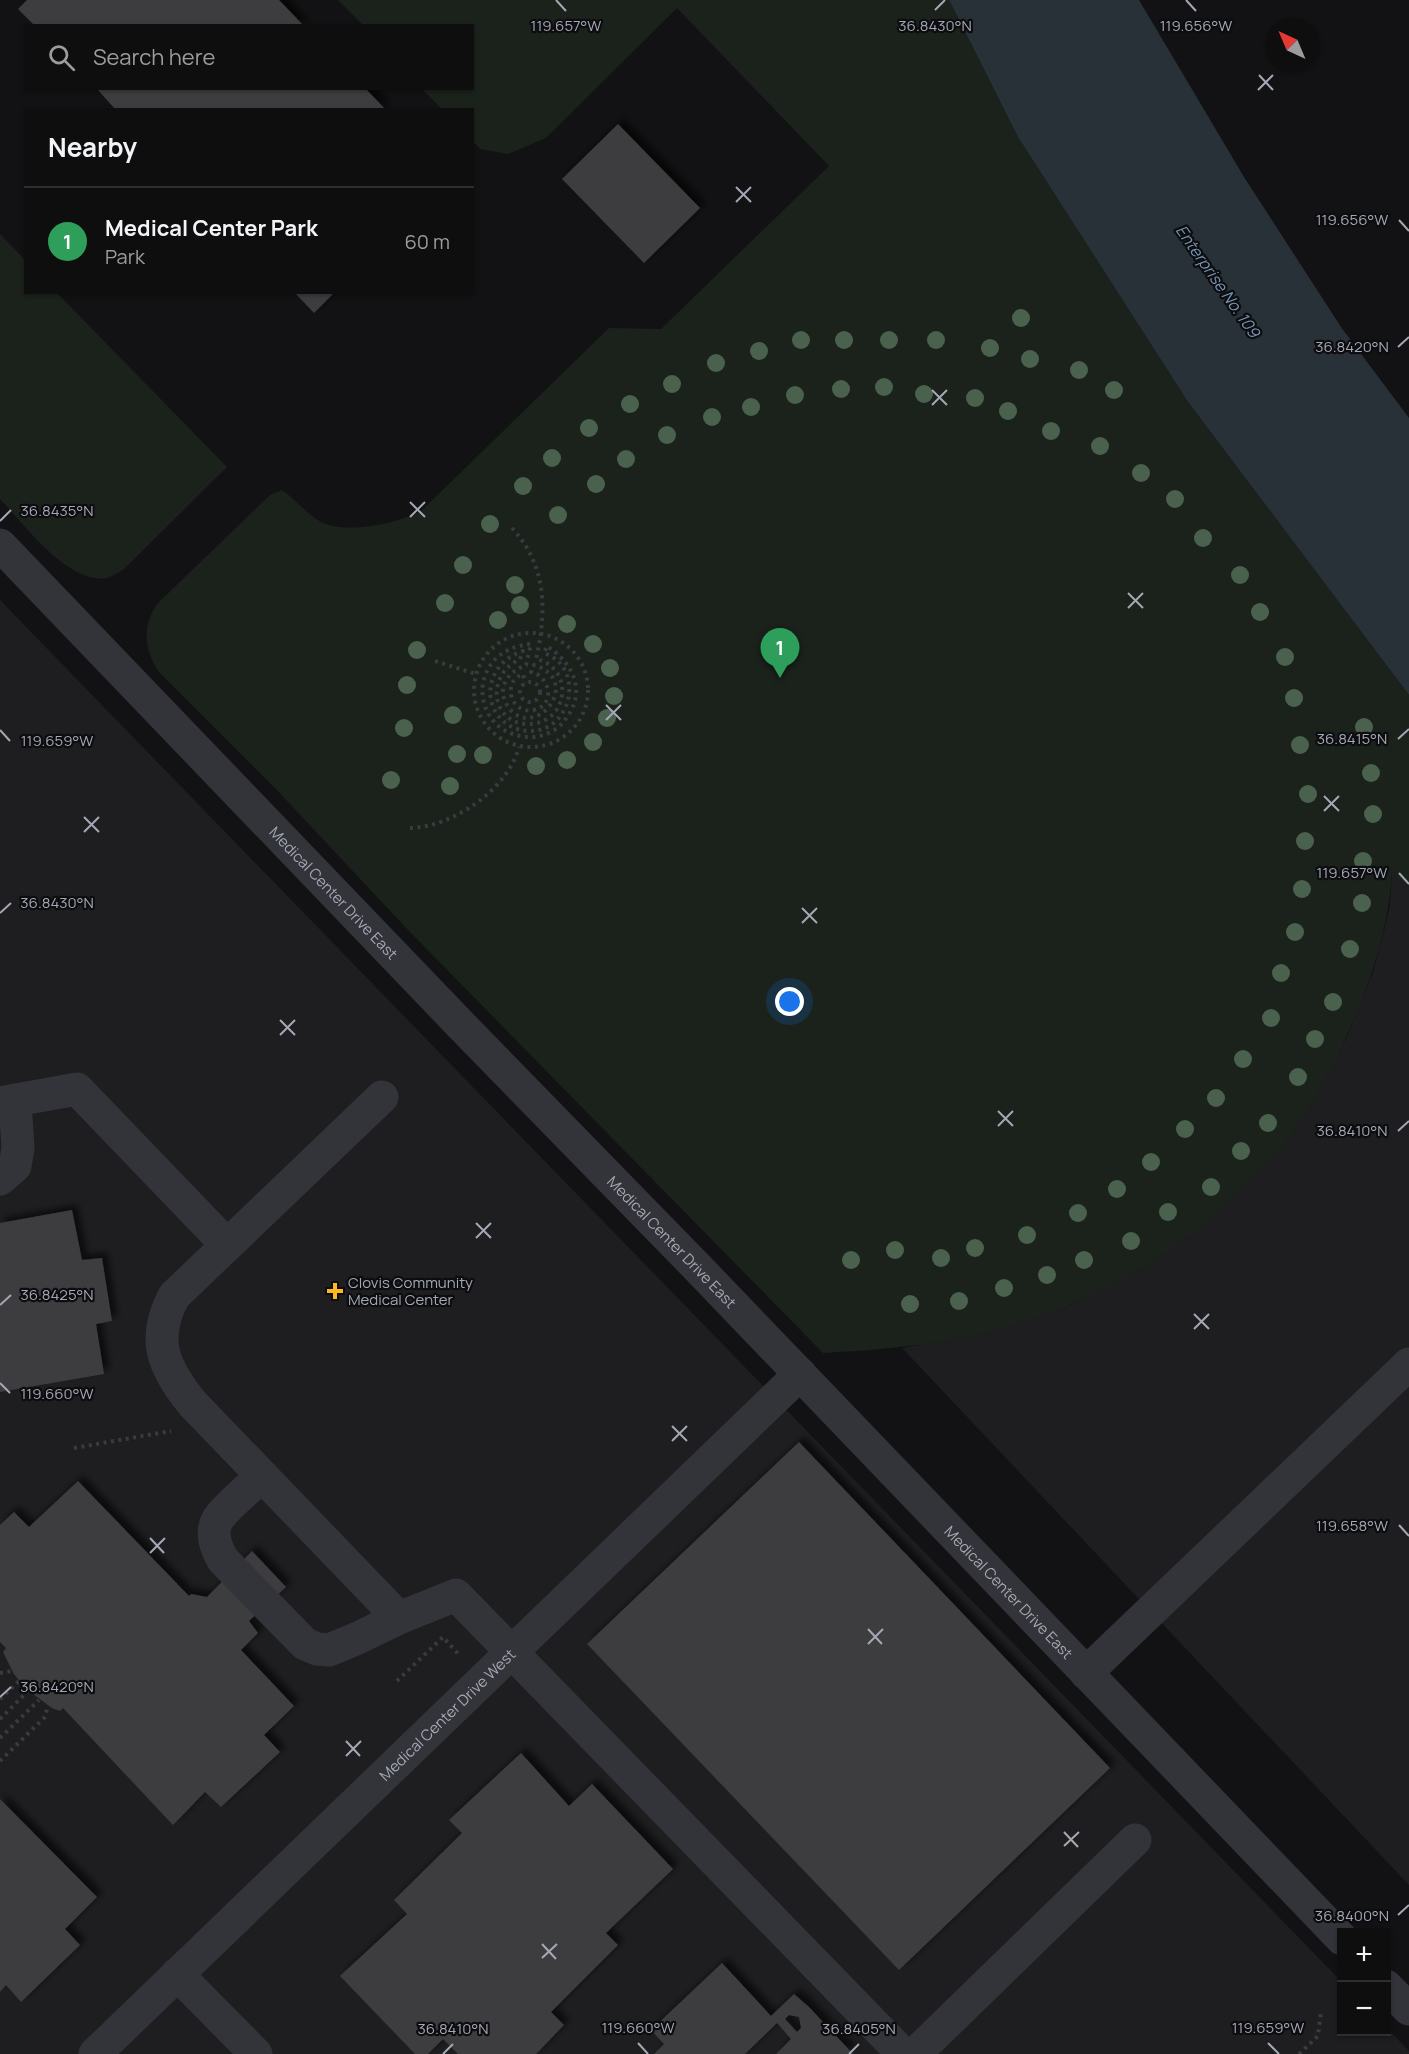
<!DOCTYPE html>
<meta charset="utf-8">
<style>
body{margin:0;font-family:Manrope,sans-serif;background:#1c1c1d;color:#f1f3f6}
.controls{position:absolute;right:18px;bottom:18px;display:grid;overflow:hidden;border-radius:0px;box-shadow:0 2px 4px #0004}
.controls button{width:54px;height:54px;display:grid;place-items:center;padding:0;border:0;border-bottom:2px solid #2e2e2f;background:#0e0e0f;color:#f1f3f6;font:30px sans-serif}
.compass{position:absolute;left:1265px;top:18px;width:54px;height:54px;border-radius:50%;background:#0e0e0f;box-shadow:0 2px 4px #0004;rotate:316deg}
.you{position:absolute;left:790px;top:1002px;width:21px;height:21px;margin:-15px;border:4px solid #fff;border-radius:50%;background:#1a73e8;box-shadow:0 0 0 9px #1a73e833}
.badge{display:grid;place-items:center;width:39px;height:39px;border-radius:50%;background:#fbb823;color:#fff;font-size:20px;font-weight:700}
.pin{position:absolute;translate:-50% -50px;filter:drop-shadow(0 2px 3px #0008)}
.pin::after{content:'';position:absolute;top:32px;width:21px;height:18px;background:inherit;clip-path:polygon(0 0,100% 0,50% 100%)}
.list{margin:0;padding:0;list-style:none}
h2{display:flex;justify-content:space-between;align-items:center;height:78px;margin:0;padding:0 24px;font-size:26px}
h2 small{font-size:20px;font-weight:400;color:#9b9c9e}
.list li{display:grid;grid-template-columns:39px 1fr auto;gap:18px;align-items:center;box-sizing:border-box;height:108px;padding:0 24px;border-top:2px solid #2e2e2f}
.list b{display:block;font-size:22px;white-space:nowrap}
.list p{margin:0;font-size:20px;white-space:nowrap;color:#9b9c9e}
.list em{font-size:20px;font-style:normal;color:#9b9c9e}
.icon{flex:none;width:33px;height:33px;fill:none;stroke:currentColor;stroke-width:2;stroke-linecap:round;stroke-linejoin:round}
.map{position:relative;flex:none;width:1409px;height:2054px;overflow:hidden}
.search{position:absolute;background:#0e0e0f;box-shadow:0 2px 4px #0004;left:24px;top:24px;width:450px;height:66px;display:flex;align-items:center;gap:15px;box-sizing:border-box;padding:0 21px;border-radius:0px;color:#9b9c9e;font-size:22px}
.panel{position:absolute;background:#0e0e0f;box-shadow:0 2px 4px #0004;left:24px;top:108px;width:450px;height:186px;border-radius:0px}
.map>svg:first-child{display:block}
.built{fill:#1e1e21}
.green{fill:#1a221b}
.water{fill:#283038}
.building{fill:#3c3d41;fill-rule:evenodd;filter:url(#shadow)}
.lines{fill:none;stroke-linecap:round;stroke-linejoin:round}
.path{stroke:#393b40;stroke-width:4;stroke-dasharray:3 4.5;stroke-linecap:butt}
.minor{stroke:#333439;stroke-width:33}
.tree{fill:#4a614d}
.ticks{fill:none;stroke:#a3a8b5;stroke-width:2}
.poi-dot{fill:#fbb823;stroke:#0d0d0f;stroke-width:2}
.labels{text-anchor:middle;dominant-baseline:central;stroke-width:4.5;stroke-linejoin:round;paint-order:stroke}
.street-label{font-size:15px;fill:#a3a8b5;stroke:#0d0d0f}
.poi-label{font-size:15px;fill:#a3a8b5;stroke:#0d0d0f;text-anchor:start}
.water-label{font-size:16px;font-style:italic;fill:#7795b3;stroke:#0d0d0f}
.ticks-label{font-size:15px;text-anchor:middle;fill:#a3a8b5;stroke:#0d0d0f;stroke-width:4.5;stroke-linejoin:round;paint-order:stroke}
</style>
<div class="map">
<svg width="1409" height="2054" viewBox="0 0 1409 2054">
<defs>
<filter id="shadow"><feDropShadow dx="5.5" dy="-5.5" stdDeviation="3" flood-color="#0009"/></filter>
</defs>
<rect width="100%" height="100%" fill="#121214"/>
<!-- built -->
<g class="built">
<polygon points="0,600 1341,1981 1342,2032 1386,2032 1387,2028 1409,2051 1409,2054 0,2054"/>
<polygon points="1392,870 1409,887 1409,1885 902,1348 964,1337 1024,1322 1073,1304 1168,1250 1211,1218 1248,1183 1282,1144 1306,1110 1347,1037 1373,972 1382,939 1390,906"/>
</g>
<!-- green -->
<g class="green">
<path d="M338,0h611l69,137 170,265 221,293v192l-17,-16c-3,52 -16,95 -36,144 -19,45 -43,91 -74,130 -64,81 -159,146 -258,177 -65,21 -133,27 -201,31l-415,-423 -135,-144 -115,-115c-14,-23 -16,-46 0,-68l112,-108 12,-5c14,9 24,24 39,32 26,13 75,1 99,-10l189,-184 52,1 168,-163 -152,-158 -131,130 -38,16 -28,-5 -7,-8 -1,-31 -30,-1 -20,-20 50,-1v-62l-109,-1z"/>
<path d="M0,234l25,26 1,32 31,1 170,174 -103,102c-5,3 -12,8 -17,9 -39,7 -82,-53 -107,-79z"/>
</g>
<!-- water -->
<polygon class="water" points="949,0 1139,0 1244,177 1341,327 1409,418 1409,695 1188,402 1018,137"/>
<!-- building -->
<g class="building">
<polygon points="27,0 279,0 304,26 35,26 18,9"/>
<polygon points="96,88 365,88 386,110 116,110"/>
<polygon points="618,124 700,208 644,263 562,179"/>
<polygon points="294,292 335,292 314,313"/>
<polygon points="72,1210 82,1260 102,1258 112,1321 96,1324 104,1374 0,1392 0,1223"/>
<polygon points="799,1442 1110,1768 899,1970 587,1644"/>
<polygon points="78,1481 189,1596 191,1594 207,1597 252,1551 286,1587 249,1621 258,1633 241,1650 294,1706 264,1735 280,1752 221,1807 205,1792 173,1825 63,1708 60,1711 52,1708 25,1688 14,1674 3,1652 6,1648 0,1642 0,1525 14,1512 29,1527"/>
<polygon points="521,1753 569,1806 592,1784 673,1869 606,1933 618,1945 551,2012 564,2025 536,2054 458,2054 443,2039 428,2054 415,2054 340,1976 407,1914 394,1900 462,1833 449,1820"/>
<polygon points="0,1799 97,1897 65,1929 80,1945 21,2002 6,1985 0,1992"/>
<path d="M722,1963l49,53 23,-22 15,13 44,47h-77l15,-15 -14,-16 -32,31h-91l10,-10 -13,-14zM789,2015l10,2 2,11 -4,4 -12,-13z"/>
</g>
<g class="lines">
<!-- path -->
<g class="path">
<path d="M512,528c35,38 35,83 24,131 39,9 33,64 -7,65 -37,1 -45,-48 -9,-65l3,-8c-50,17 -39,80 8,80 42,-1 54,-64 13,-78l3,-7c27,18 40,46 18,74 -7,10 -20,16 -32,17 -63,2 -71,-87 -2,-93l-5,21c-17,6 -30,22 -19,40 25,40 79,-24 27,-40l-3,7c19,4 25,33 3,38 -23,5 -33,-28 -11,-36l2,9"/>
<circle cx="531" cy="690" r="57"/>
<polyline points="435,661 476,674"/>
<circle cx="530" cy="692" r="10"/>
<path d="M410,828c43,-1 98,-39 109,-81"/>
<polyline points="74,1448 171,1431"/>
<polyline points="0,1673 12,1671"/>
<polyline points="397,1681 443,1637 460,1656"/>
<polyline points="0,1699 19,1681"/>
<polyline points="0,1719 28,1691"/>
<polyline points="0,1738 39,1700"/>
<polyline points="0,1761 45,1717 48,1705"/>
<polyline points="1299,2054 1318,2036 1321,2011"/>
</g>
<!-- minor -->
<g class="minor">
<path id="s1" d="M0,545l458,477 239,245 645,672"/>
<path d="M382,1097l-208,199c-23,43 -11,71 18,107l207,215"/>
<polyline points="0,1103 77,1089 227,1245"/>
<polyline points="0,1179 15,1166 18,1148 15,1100"/>
<path d="M262,1476c-11,10 -37,32 -44,43 -8,13 -2,29 5,41l82,84 12,5 12,1 29,-12 41,-20 57,-23 447,459"/>
<polyline points="1086,1673 1409,1364"/>
<polyline points="177,1974 256,2054"/>
<polyline points="1386,1986 1409,2009"/>
<path id="s2" d="M95,2054l705,-680"/>
<polyline points="915,2054 1135,1840"/>
</g>
</g>
<!-- trees -->
<g class="tree">
<circle cx="1021" cy="318" r="9"/>
<circle cx="801" cy="340" r="9"/>
<circle cx="844" cy="340" r="9"/>
<circle cx="889" cy="340" r="9"/>
<circle cx="936" cy="340" r="9"/>
<circle cx="990" cy="348" r="9"/>
<circle cx="759" cy="351" r="9"/>
<circle cx="1030" cy="359" r="9"/>
<circle cx="716" cy="363" r="9"/>
<circle cx="1079" cy="370" r="9"/>
<circle cx="672" cy="384" r="9"/>
<circle cx="884" cy="387" r="9"/>
<circle cx="841" cy="389" r="9"/>
<circle cx="1114" cy="390" r="9"/>
<circle cx="924" cy="394" r="9"/>
<circle cx="795" cy="395" r="9"/>
<circle cx="975" cy="398" r="9"/>
<circle cx="630" cy="404" r="9"/>
<circle cx="751" cy="407" r="9"/>
<circle cx="1008" cy="411" r="9"/>
<circle cx="712" cy="417" r="9"/>
<circle cx="589" cy="428" r="9"/>
<circle cx="1051" cy="431" r="9"/>
<circle cx="667" cy="435" r="9"/>
<circle cx="1100" cy="446" r="9"/>
<circle cx="552" cy="458" r="9"/>
<circle cx="626" cy="459" r="9"/>
<circle cx="1141" cy="473" r="9"/>
<circle cx="596" cy="484" r="9"/>
<circle cx="523" cy="486" r="9"/>
<circle cx="1175" cy="499" r="9"/>
<circle cx="558" cy="515" r="9"/>
<circle cx="490" cy="524" r="9"/>
<circle cx="1203" cy="538" r="9"/>
<circle cx="463" cy="565" r="9"/>
<circle cx="1240" cy="575" r="9"/>
<circle cx="515" cy="585" r="9"/>
<circle cx="445" cy="603" r="9"/>
<circle cx="520" cy="605" r="9"/>
<circle cx="1260" cy="612" r="9"/>
<circle cx="498" cy="620" r="9"/>
<circle cx="567" cy="624" r="9"/>
<circle cx="593" cy="644" r="9"/>
<circle cx="417" cy="650" r="9"/>
<circle cx="1285" cy="657" r="9"/>
<circle cx="610" cy="668" r="9"/>
<circle cx="407" cy="685" r="9"/>
<circle cx="614" cy="696" r="9"/>
<circle cx="1294" cy="698" r="9"/>
<circle cx="453" cy="715" r="9"/>
<circle cx="607" cy="718" r="9"/>
<circle cx="1364" cy="727" r="9"/>
<circle cx="404" cy="728" r="9"/>
<circle cx="593" cy="742" r="9"/>
<circle cx="1300" cy="745" r="9"/>
<circle cx="457" cy="754" r="9"/>
<circle cx="483" cy="755" r="9"/>
<circle cx="567" cy="760" r="9"/>
<circle cx="536" cy="766" r="9"/>
<circle cx="1371" cy="773" r="9"/>
<circle cx="391" cy="780" r="9"/>
<circle cx="450" cy="786" r="9"/>
<circle cx="1308" cy="794" r="9"/>
<circle cx="1373" cy="814" r="9"/>
<circle cx="1305" cy="841" r="9"/>
<circle cx="1363" cy="861" r="9"/>
<circle cx="1302" cy="889" r="9"/>
<circle cx="1362" cy="903" r="9"/>
<circle cx="1295" cy="932" r="9"/>
<circle cx="1350" cy="949" r="9"/>
<circle cx="1281" cy="973" r="9"/>
<circle cx="1333" cy="1002" r="9"/>
<circle cx="1271" cy="1018" r="9"/>
<circle cx="1315" cy="1039" r="9"/>
<circle cx="1243" cy="1059" r="9"/>
<circle cx="1298" cy="1077" r="9"/>
<circle cx="1216" cy="1098" r="9"/>
<circle cx="1268" cy="1123" r="9"/>
<circle cx="1185" cy="1129" r="9"/>
<circle cx="1241" cy="1151" r="9"/>
<circle cx="1151" cy="1162" r="9"/>
<circle cx="1211" cy="1187" r="9"/>
<circle cx="1117" cy="1189" r="9"/>
<circle cx="1168" cy="1212" r="9"/>
<circle cx="1078" cy="1213" r="9"/>
<circle cx="1027" cy="1235" r="9"/>
<circle cx="1131" cy="1241" r="9"/>
<circle cx="975" cy="1248" r="9"/>
<circle cx="895" cy="1250" r="9"/>
<circle cx="941" cy="1258" r="9"/>
<circle cx="851" cy="1260" r="9"/>
<circle cx="1084" cy="1260" r="9"/>
<circle cx="1047" cy="1275" r="9"/>
<circle cx="1004" cy="1288" r="9"/>
<circle cx="959" cy="1301" r="9"/>
<circle cx="910" cy="1304" r="9"/>
</g>
<!-- ticks -->
<path class="ticks" d="M556,0l10,11M1186,0l10,11M935,10l10,-10M1259,75l14,15M1258,90l15,-15M736,187l15,15M736,202l15,-15M1399,220l10,11M1398,347l11,-10M932,390l15,15M932,405l15,-15M410,502l15,15M410,517l15,-15M0,521l11,-11M1128,593l15,15M1128,608l15,-15M606,705l15,15M606,720l15,-15M0,730l10,11M1398,739l11,-10M1324,796l15,15M1324,811l15,-15M84,817l15,15M84,832l15,-15M1399,873l10,11M802,908l15,15M0,913l11,-10M802,923l15,-15M280,1020l15,15M280,1035l15,-15M998,1111l15,15M998,1126l15,-15M1398,1131l11,-10M476,1223l15,15M476,1238l15,-15M0,1305l11,-10M1194,1314l15,15M1194,1329l15,-15M0,1383l10,10M672,1426l15,15M672,1441l15,-15M1399,1525l10,11M150,1538l14,15M150,1553l15,-15M868,1629l14,15M868,1644l15,-15M0,1697l11,-10M346,1741l14,15M346,1756l15,-15M1064,1832l14,15M1064,1846l15,-14M1398,1915l11,-10M542,1944l14,15M542,1958l15,-14M638,2043l10,11M1268,2043l11,11M443,2054l10,-10M849,2054l10,-10"/>
<!-- markers -->
<path class="poi-dot" d="M332 1282h6v6h6v6h-6v6h-6v-6h-6v-6h6z"/>
<g class="labels">
<!-- street labels -->
<g class="street-label">
<text stroke="none"><textPath href="#s1" startOffset="482">Medical Center Drive East</textPath></text>
<text stroke="none"><textPath href="#s1" startOffset="968">Medical Center Drive East</textPath></text>
<text stroke="none"><textPath href="#s1" startOffset="1454">Medical Center Drive East</textPath></text>
<text stroke="none"><textPath href="#s2" startOffset="489">Medical Center Drive West</textPath></text>
</g>
<!-- poi labels -->
<g class="poi-label">
<text x="348" y="1282">Clovis Community<tspan x="348" dy="17">Medical Center</tspan></text>
</g>
<!-- water labels -->
<g class="water-label">
<text transform="translate(1218 281) rotate(55)">Enterprise No. 109</text>
</g>
</g>
<g class="ticks-label">
<text x="935" y="31">36.8430°N</text>
<text x="566" y="31">119.657°W</text>
<text x="1196" y="31">119.656°W</text>
<text x="1352" y="225">119.656°W</text>
<text x="1352" y="352">36.8420°N</text>
<text x="57" y="516">36.8435°N</text>
<text x="1352" y="744">36.8415°N</text>
<text x="57" y="746">119.659°W</text>
<text x="1352" y="878">119.657°W</text>
<text x="57" y="908">36.8430°N</text>
<text x="1352" y="1136">36.8410°N</text>
<text x="57" y="1300">36.8425°N</text>
<text x="57" y="1399">119.660°W</text>
<text x="1352" y="1531">119.658°W</text>
<text x="57" y="1692">36.8420°N</text>
<text x="1352" y="1921">36.8400°N</text>
<text x="638" y="2033">119.660°W</text>
<text x="1268" y="2033">119.659°W</text>
<text x="453" y="2034">36.8410°N</text>
<text x="859" y="2034">36.8405°N</text>
</g>
</svg>
<div class="controls">
<button>+</button>
<button>−</button>
</div>
<svg class="compass" viewBox="-18 -18 36 36"><path d="M0-13l5 13h-10z" fill="#e53935"/><path d="M0 13l5-13h-10z" fill="#9b9c9e"/></svg>
<div class="you"></div>
<div class="pin badge" style="left:780px;top:678px;background:#2e9e5b">1</div>
<div class="search"><svg class="icon" aria-label="search" viewBox="0 0 24 24"><circle cx="10" cy="10" r="6"/><path d="M15 15l6 6"/></svg>Search here</div>
<section class="panel">
<h2>Nearby<small></small></h2>
<ul class="list">
<li><span class="badge" style="background:#2e9e5b">1</span><div><b>Medical Center Park</b><p>Park</p></div><em>60 m</em></li>
</ul>
</section>
</div>
